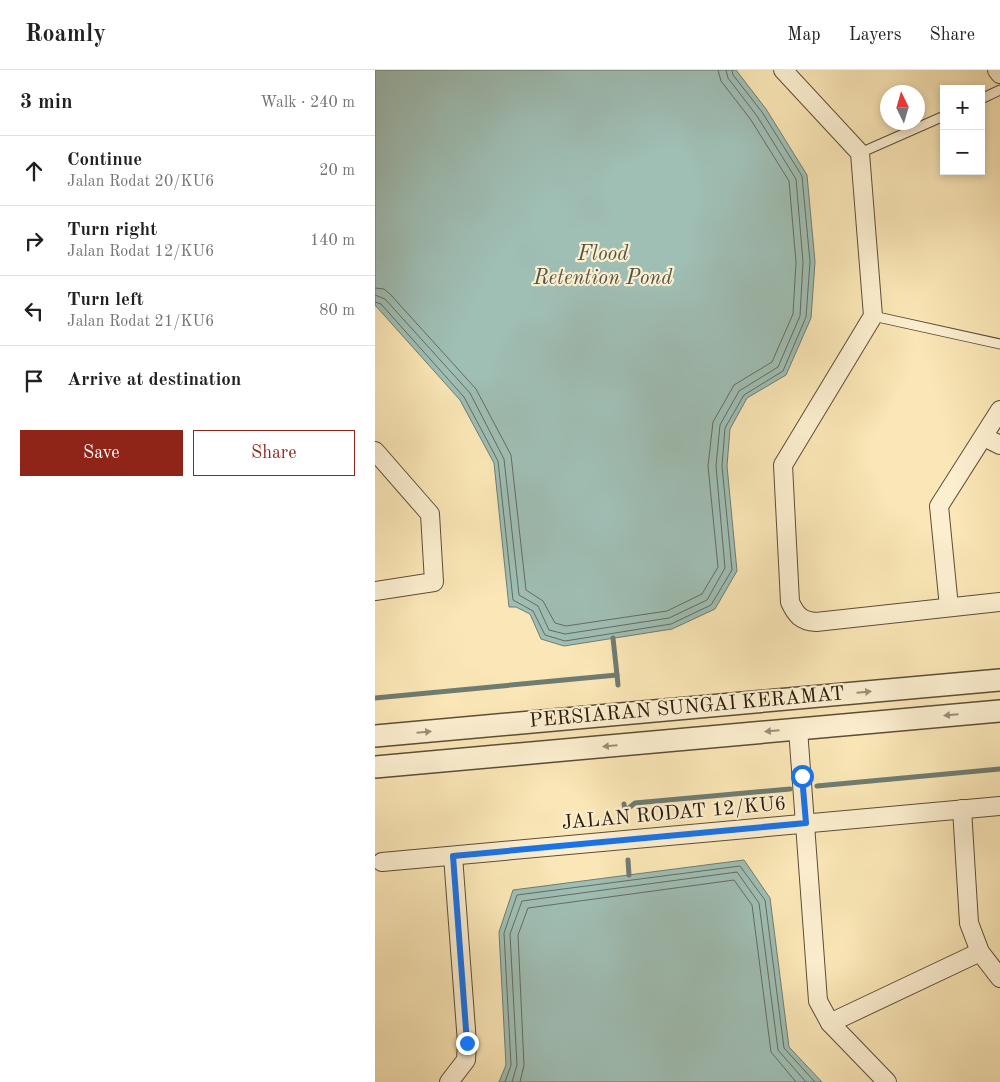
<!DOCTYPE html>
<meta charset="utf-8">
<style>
body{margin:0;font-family:"Old Standard TT",serif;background:#f6f6f6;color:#202124}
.controls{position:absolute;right:15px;top:15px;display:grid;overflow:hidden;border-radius:0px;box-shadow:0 2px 8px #0003}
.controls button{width:45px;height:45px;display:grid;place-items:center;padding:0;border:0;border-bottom:1px solid #e0e0e0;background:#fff;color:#202124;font:25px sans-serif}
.compass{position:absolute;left:505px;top:15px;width:45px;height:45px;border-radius:50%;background:#fff;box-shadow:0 2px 8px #0003;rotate:355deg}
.stop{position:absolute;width:15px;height:15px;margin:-11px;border:4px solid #1a73e8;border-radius:50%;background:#fff}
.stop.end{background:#1a73e8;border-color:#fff;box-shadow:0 1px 5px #0008}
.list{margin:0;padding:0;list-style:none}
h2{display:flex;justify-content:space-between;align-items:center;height:65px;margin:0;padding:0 20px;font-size:21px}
h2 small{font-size:16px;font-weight:400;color:#757577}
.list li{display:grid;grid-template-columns:32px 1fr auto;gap:15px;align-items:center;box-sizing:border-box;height:70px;padding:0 20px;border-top:1px solid #e0e0e0}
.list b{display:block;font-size:19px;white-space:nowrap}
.list p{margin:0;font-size:16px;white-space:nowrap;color:#757577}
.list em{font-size:16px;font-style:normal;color:#757577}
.actions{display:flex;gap:10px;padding:15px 20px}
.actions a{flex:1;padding:11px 0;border:1px solid #8f2418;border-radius:0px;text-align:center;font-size:18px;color:#8f2418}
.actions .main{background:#8f2418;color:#fff}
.icon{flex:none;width:28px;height:28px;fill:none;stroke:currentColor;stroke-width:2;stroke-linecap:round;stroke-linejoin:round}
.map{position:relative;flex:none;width:625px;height:1012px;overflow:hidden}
header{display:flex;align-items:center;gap:30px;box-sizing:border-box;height:70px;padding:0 25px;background:#fff;border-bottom:1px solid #e0e0e0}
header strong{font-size:24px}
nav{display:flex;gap:28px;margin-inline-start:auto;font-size:18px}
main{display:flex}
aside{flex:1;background:#fff}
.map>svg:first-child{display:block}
.water{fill:#9fbeb4;stroke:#6f7c71}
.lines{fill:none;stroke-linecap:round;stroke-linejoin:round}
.shore{stroke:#646c60;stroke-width:1}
.stream{stroke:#6f7c71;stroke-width:5}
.service-casing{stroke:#5c4d37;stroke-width:11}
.minor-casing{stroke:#5c4d37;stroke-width:20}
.tertiary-casing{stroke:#5c4d37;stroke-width:24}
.service{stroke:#fcefd0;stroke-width:9}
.minor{stroke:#fcefd0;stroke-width:18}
.tertiary{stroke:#fcefd0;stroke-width:21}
.oneway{fill:#9d8f78}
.route{stroke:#1a73e8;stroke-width:6}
.labels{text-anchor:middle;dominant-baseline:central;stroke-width:4.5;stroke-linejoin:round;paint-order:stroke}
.street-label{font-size:20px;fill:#281a0d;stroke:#fcefd0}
.water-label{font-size:21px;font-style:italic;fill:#525347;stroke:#fcefd0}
</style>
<header>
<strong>Roamly</strong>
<nav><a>Map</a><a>Layers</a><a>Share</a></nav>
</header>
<main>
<aside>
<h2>3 min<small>Walk · 240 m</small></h2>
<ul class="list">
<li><svg class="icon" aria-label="ahead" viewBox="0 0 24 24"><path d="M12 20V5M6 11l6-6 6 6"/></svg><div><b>Continue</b><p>Jalan Rodat 20/KU6</p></div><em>20 m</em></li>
<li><svg class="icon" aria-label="right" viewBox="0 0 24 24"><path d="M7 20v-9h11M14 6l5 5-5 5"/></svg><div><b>Turn right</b><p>Jalan Rodat 12/KU6</p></div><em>140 m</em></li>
<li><svg class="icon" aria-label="left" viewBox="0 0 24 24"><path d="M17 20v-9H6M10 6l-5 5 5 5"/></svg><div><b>Turn left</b><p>Jalan Rodat 21/KU6</p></div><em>80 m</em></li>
<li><svg class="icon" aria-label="arrive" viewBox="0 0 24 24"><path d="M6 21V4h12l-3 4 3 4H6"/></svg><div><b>Arrive at destination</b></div></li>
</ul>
<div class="actions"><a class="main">Save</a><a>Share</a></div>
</aside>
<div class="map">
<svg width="625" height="1012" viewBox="0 0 625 1012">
<rect width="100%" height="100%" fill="#fae6b6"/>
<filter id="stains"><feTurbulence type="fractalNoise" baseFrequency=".004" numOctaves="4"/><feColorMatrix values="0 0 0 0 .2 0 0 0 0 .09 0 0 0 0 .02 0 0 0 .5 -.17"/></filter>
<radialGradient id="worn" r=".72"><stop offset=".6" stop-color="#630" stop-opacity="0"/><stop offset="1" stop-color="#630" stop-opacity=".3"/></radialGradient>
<!-- water -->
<g class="water">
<polygon points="0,0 361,0 391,39 432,105 440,192 436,248 411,305 372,328 355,359 352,396 362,501 340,539 297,559 189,576 166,569 155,544 141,537 134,537 119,393 85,330 0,235"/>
<polygon points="369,790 395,828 414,977 447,1012 124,1012 131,995 124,862 138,820"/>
</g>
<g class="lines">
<!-- shore -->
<g class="shore">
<polyline points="0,218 9,219 15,224 101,319 136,385 151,520 168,531 180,553 191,556 292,541 327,524 343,497 333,396 338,352 359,315 397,292 418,244 421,192 414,111 376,50 346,11 343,0"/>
<polyline points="0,225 10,229 95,323 129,389 144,525 163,536 174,560 190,564 294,548 332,530 350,498 341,396 345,355 364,321 403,297 425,246 428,192 421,109 382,46 353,8 351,0"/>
<polyline points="0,232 6,234 89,327 123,391 138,530 158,541 170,565 190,571 296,554 336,535 357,500 347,396 350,358 369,325 408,301 431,247 435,192 427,106 387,42 358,5 357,0"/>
<polyline points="130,1012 136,995 129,863 142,825 365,796 390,830 409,978 440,1012"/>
<polyline points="137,1012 142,995 135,864 147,831 362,802 384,833 403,980 431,1012"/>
<polyline points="145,1012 149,995 143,865 153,838 359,810 377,835 396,982 421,1012"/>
</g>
<!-- stream -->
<g class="stream">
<polyline points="242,605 243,615"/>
<polyline points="0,628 242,605 238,568"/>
<polyline points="442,716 625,699"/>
<polyline points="249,734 250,741 260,733 415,719"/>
<polyline points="253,790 254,805"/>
</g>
<!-- service casing -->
<g class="service-casing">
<g id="service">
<polyline points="606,29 625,20"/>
<polyline points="485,83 569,46"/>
<polyline points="498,246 625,274"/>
</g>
</g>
<!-- minor casing -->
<g class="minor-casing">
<g id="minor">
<path d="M408,0l77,83 13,163 -90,149 7,137c6,13 11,19 26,20l184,-20"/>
<polyline points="622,0 625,4"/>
<polyline points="609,367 625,375"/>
<polyline points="0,381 55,444 59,512 0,521"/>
<polyline points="574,537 564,436 625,340"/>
<polyline points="423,659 443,931 455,953 512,1012"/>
<polyline points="587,739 594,853 605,882 625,908"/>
<polyline points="7,792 625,736"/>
<polyline points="455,953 605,882"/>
<polyline points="74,1012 91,990 92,973 78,786"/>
</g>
</g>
<!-- tertiary casing -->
<g class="tertiary-casing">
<g id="tertiary">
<polyline points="0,666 625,610"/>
<polyline points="0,697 625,641"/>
</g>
</g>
<!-- service -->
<use href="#service" class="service"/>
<!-- minor -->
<use href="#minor" class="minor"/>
<!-- tertiary -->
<use href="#tertiary" class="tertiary"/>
</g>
<!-- one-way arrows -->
<defs><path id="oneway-solid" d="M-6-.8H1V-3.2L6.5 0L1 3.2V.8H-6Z" transform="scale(1.25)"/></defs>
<g class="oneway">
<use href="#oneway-solid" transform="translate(489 622) rotate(-5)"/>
<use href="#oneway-solid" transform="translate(576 645) rotate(175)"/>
<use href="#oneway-solid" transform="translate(397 661) rotate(175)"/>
<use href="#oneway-solid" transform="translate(49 662) rotate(-5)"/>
<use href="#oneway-solid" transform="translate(235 676) rotate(175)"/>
</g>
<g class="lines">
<!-- route -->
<polyline class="route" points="92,973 78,786 431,753 427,706"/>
</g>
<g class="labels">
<!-- street labels -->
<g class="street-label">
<text transform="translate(312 638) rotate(-5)">PERSIARAN SUNGAI KERAMAT</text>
<text transform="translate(299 744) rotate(-5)">JALAN RODAT 12/KU6</text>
</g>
<!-- water labels -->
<g class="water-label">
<text x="228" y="184">Flood<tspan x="228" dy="24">Retention Pond</tspan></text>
</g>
</g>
<rect width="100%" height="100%" filter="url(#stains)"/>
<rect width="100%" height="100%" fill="url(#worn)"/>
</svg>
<div class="controls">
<button>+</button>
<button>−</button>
</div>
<svg class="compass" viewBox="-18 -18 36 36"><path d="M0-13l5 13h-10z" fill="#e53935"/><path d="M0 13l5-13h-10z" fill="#757577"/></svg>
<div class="stop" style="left:427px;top:706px"></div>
<div class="stop end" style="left:92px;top:973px"></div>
</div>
</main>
